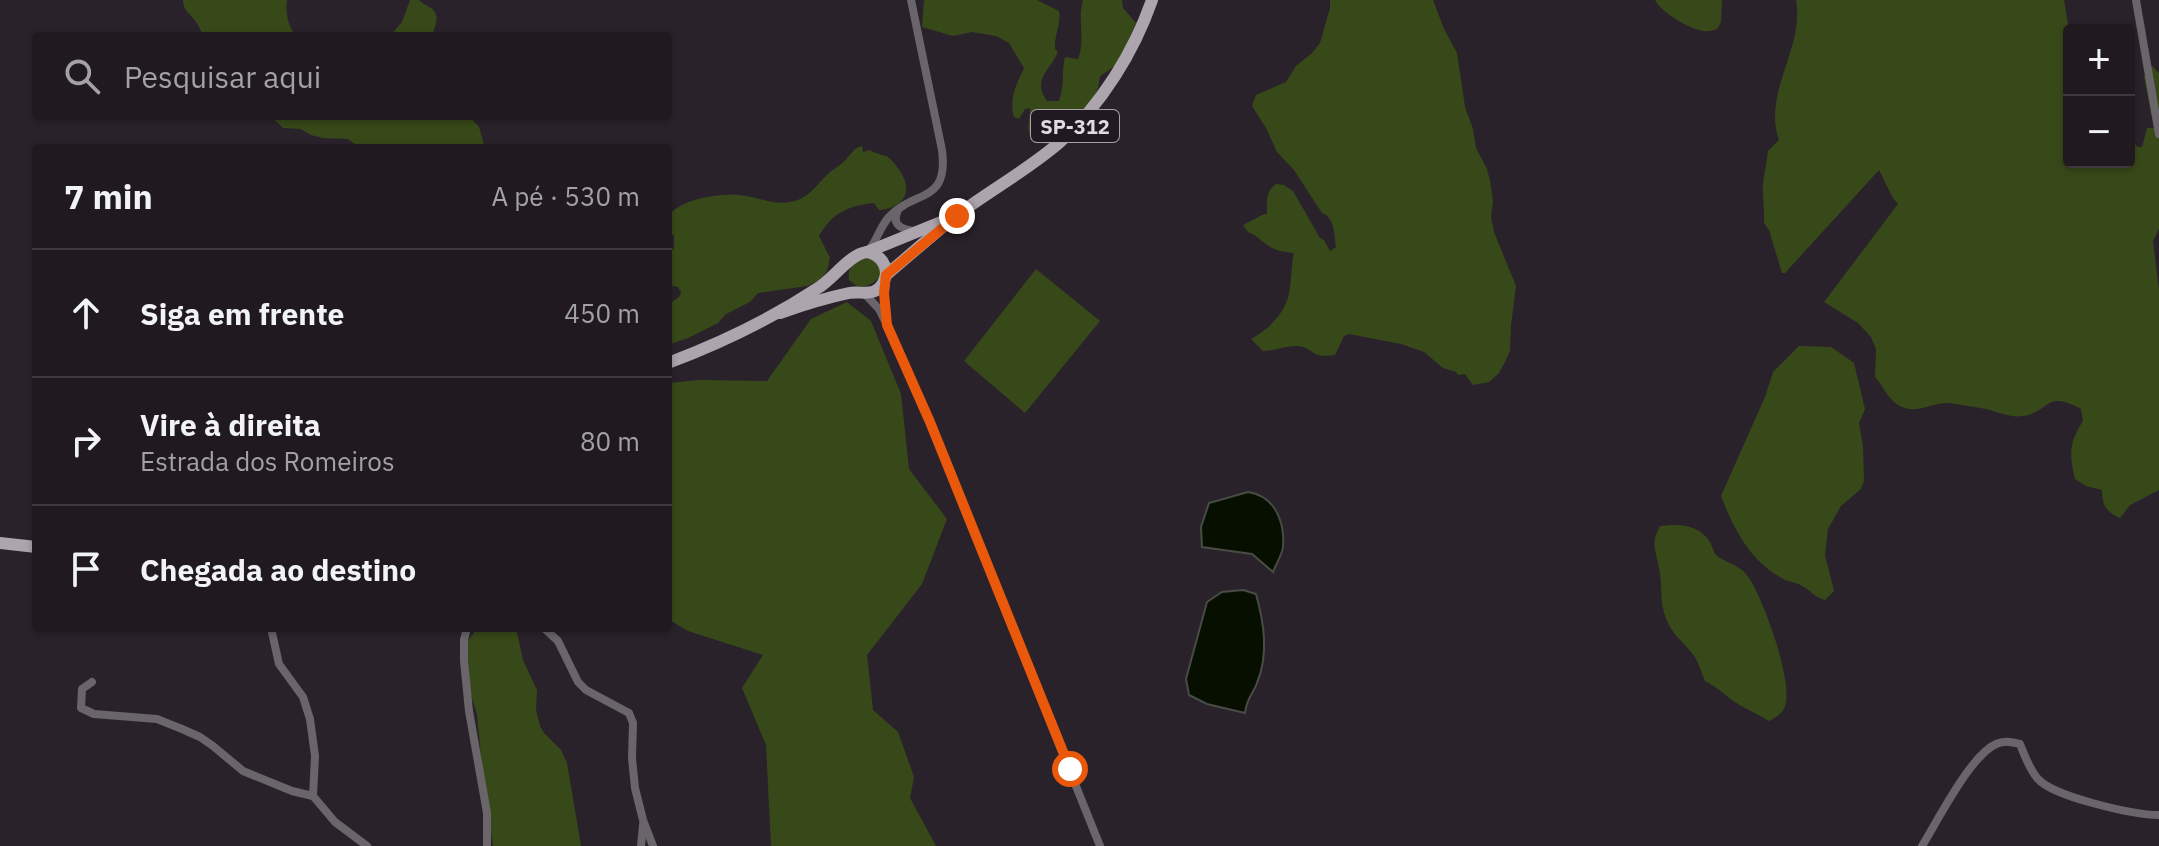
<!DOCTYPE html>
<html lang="pt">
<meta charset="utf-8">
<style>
body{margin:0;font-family:"IBM Plex Sans",sans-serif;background:#282329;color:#f1f3f6}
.controls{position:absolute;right:24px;top:24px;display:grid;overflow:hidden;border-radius:8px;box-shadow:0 2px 6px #0004}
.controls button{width:72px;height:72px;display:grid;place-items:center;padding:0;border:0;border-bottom:2px solid #3d383e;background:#201a20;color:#f1f3f6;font:40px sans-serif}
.stop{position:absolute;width:24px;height:24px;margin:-18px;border:6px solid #ea580c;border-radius:50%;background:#fff}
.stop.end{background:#ea580c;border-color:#fff;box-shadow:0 2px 8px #0008}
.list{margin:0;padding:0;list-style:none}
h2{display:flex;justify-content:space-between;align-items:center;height:104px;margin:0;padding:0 32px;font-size:34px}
h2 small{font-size:26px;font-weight:400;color:#a2a1a5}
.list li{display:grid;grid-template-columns:52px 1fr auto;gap:24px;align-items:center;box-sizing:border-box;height:128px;padding:0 32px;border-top:2px solid #3d383e}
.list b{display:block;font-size:30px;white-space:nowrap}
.list p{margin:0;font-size:26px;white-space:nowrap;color:#a2a1a5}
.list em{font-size:26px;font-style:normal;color:#a2a1a5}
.icon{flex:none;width:44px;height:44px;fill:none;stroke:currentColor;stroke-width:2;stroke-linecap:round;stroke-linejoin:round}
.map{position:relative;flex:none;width:2159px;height:846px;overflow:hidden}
.search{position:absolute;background:#201a20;box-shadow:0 2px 6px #0004;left:32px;top:32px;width:640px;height:88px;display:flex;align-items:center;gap:20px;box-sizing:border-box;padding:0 28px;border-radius:8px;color:#a2a1a5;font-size:30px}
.panel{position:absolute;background:#201a20;box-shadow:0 2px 6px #0004;left:32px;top:144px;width:640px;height:488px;border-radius:8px}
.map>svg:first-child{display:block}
.green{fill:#384919}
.water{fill:#060f00;stroke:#484c44;stroke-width:2}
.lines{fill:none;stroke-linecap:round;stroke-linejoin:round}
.minor{stroke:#69656a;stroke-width:8}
.primary{stroke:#ada5ae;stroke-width:12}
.route{stroke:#ea580c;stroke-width:10}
.labels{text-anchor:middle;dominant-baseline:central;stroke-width:6;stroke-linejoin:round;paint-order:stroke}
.shield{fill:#211921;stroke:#a7a1a7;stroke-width:2}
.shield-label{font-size:20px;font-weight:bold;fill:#e1dbe1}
</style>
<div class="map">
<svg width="2159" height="846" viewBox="0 0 2159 846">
<rect width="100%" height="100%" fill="#2a222b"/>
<!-- green -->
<g class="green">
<path d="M183,0h104c-2,11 1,27 9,36h-93c-2,-4 -3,-8 -5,-11 -5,-10 -15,-13 -15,-25z"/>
<path d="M410,0h9c3,3 7,5 10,7 13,7 6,19 3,29h-42l12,-14z"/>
<path d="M924,0h113l22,11c2,16 -5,23 -4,38l3,3c-9,20 -26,27 -11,49h12c6,-15 2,-28 6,-44l13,2c8,-19 -1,-37 5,-59h39l1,8 13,15c-5,10 -7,20 -11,31 -5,10 -16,16 -25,22 -5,34 -14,73 -58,67 -6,-1 -12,-4 -13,-11 -2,-8 2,-17 1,-24l-5,1 -6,10 -5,-2c-5,-18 2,-32 10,-49l-15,-25 -13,-7 -24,-4 -19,4 -31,-9z"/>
<path d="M1330,0h103l11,29 13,24 8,54 8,22 3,19 11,21 3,12 3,20 -2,16 3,15 22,54 -5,39 -1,26 -5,11 -6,11 -10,9 -16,3 -8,-11 -7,1 -2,-3 -13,-4 -19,-16 -23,-8 -52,-10 -5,2 -9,19c-26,4 -21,-8 -37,-9 -12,-1 -23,5 -35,5l-12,-12c20,-11 37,-29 39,-52 2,-12 1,-22 4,-34 -10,-1 -19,-2 -28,-9 -7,-5 -10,-9 -18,-12l-5,-7 19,-10 5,-1c0,-12 -2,-22 9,-30l8,1 9,6 27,47 4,2 6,11 6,-4c-2,-13 -1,-29 -14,-34l-28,-43 -17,-18 -11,-24 -14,-22 4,-11 30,-13 10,-16 16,-13 8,-10 10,-35z"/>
<path d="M1655,0h67l-1,22 -4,7c-4,1 -8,3 -13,2 -15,-2 -42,-18 -49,-31z"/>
<path d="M1796,0h268l5,31v131h60v-23l9,8h4l5,-19h7l-10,-51 8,-11 7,7v156l-6,12 6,49v200l-29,15 -10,13c-14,-6 -18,-13 -18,-28l-16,-4 -11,-7c-6,-26 -6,-36 8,-58l-2,-12c-36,-20 -31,3 -58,7 -12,2 -25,-4 -37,-7 -11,-2 -25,-4 -37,-6 -17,-1 -32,12 -49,3 -12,-6 -16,-19 -25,-29l1,-28 -5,-12 -13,-14 -34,-21 74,-98c-9,-10 -12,-22 -19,-34l-94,103h-3l-13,-43 -5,-7c1,-14 -2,-27 -1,-39 1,-11 4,-21 5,-33l11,-11c-17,-47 26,-92 17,-140z"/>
<polygon points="265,116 469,116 479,127 485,148 360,148 348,139 323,138 311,135 301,129 283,128 276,121"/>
<path d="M862,146l1,6 7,-2c7,5 12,4 18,7 3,2 7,7 9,10 17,21 10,40 -18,43l-5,-7c-26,3 -41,9 -55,33l11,22 -3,13 -8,10 -12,5 -49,7 -8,9 -24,12 -8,9 -30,15 -20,7v-40l12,-9 1,-4 -3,-5 -10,-2v-33l6,-4v-12l-5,-4 1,-2 -1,-15c14,-17 55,-23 77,-19 19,3 28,10 49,5 15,-4 23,-18 34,-28 6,-5 14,-9 19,-16 6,-6 6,-9 14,-11z"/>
<path d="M873,256l9,16c-5,10 -12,14 -24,15l-9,-7c-3,-16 11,-21 24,-24z"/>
<polygon points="1036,269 1100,321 1025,413 964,361"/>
<polygon points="847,302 871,321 901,394 909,469 947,519 922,584 867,655 873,710 898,732 914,777 910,798 936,846 771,846 766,745 742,688 763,655 688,631 668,619 668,383 700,380 767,381 811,319"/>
<path d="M1799,346l32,1 23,16 11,46 -6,14 4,24 1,34 -3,8 -20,17 -13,23 -3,26 9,36 -9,9c-14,-5 -11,-7 -21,-13 -7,-5 -17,-5 -24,-10 -31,-18 -46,-48 -59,-81l44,-99 8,-25z"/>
<path d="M1672,525c16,0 29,3 38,17 2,4 3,8 5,12 6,7 23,10 31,20 16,19 50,113 38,135 -3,5 -9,9 -15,12 -8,-5 -16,-9 -24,-13 -15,-7 -25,-20 -40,-27 -4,-9 -7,-21 -13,-28 -10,-12 -21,-20 -26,-35 -7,-16 -3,-33 -7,-50 -3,-19 -9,-23 1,-42z"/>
<polygon points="477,628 516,628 523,660 537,690 536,710 540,726 544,733 561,750 567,763 581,846 493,846 481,757 477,714 469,689 466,653 468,641"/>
</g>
<!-- water -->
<g class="water">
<path d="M1248,492c27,4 37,30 35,55 -1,8 -7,17 -10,25l-21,-18 -50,-7 -1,-20 8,-24z"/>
<path d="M1243,590l13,4c8,29 13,60 1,89 -5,13 -10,14 -12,30l-38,-9 -18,-9 -3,-16 21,-77 15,-10z"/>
</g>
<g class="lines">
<!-- minor -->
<g class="minor">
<polyline points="2136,0 2159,134"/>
<path d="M898,210c-7,15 3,19 16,21"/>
<path d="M869,250c8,-10 11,-23 20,-33 26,-28 60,-13 53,-67l-31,-150"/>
<polyline points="886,282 884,301 887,320"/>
<polyline points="864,293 879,309 887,325 930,422 1100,846"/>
<polyline points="271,628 279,664 303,697 310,719 315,756 313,796 335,822 367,846"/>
<polyline points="467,628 464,640 464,661 469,711 487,813 487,846"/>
<polyline points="544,628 558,641 578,682 586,690 629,713 633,723 632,758 635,788 643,820 653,846"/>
<polyline points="92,682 82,689 81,708 94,714 157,719 182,729 200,737 213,746 243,771 292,791 313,796"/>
<polyline points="641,846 643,825"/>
<path d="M1922,846c16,-26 48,-90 74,-102 9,-4 15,-2 24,0 5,12 9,25 18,35 16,18 96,36 121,36"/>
</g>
<!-- primary -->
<g class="primary">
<path d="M867,252c13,3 19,11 19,23"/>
<path d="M780,313c23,-8 45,-15 69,-20 9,-2 18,2 26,-2 7,-4 9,-9 11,-16 23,-19 46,-40 70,-59 34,-26 72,-46 104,-74 41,-37 74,-90 92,-142"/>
<path d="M668,363c53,-20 103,-44 150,-75 16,-10 32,-34 49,-36l79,-32"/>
<polyline points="0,543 36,547"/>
</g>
</g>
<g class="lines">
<!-- route -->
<polyline class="route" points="957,216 886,275 884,293 887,325 930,422 1070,769"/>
</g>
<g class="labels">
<!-- shield labels -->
<rect class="shield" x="1031" y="110" width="88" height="32" rx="6"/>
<g class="shield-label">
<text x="1075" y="126">SP-312</text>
</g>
</g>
</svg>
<div class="controls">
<button>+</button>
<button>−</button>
</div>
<div class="stop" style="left:1070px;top:769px"></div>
<div class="stop end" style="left:957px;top:216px"></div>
<div class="search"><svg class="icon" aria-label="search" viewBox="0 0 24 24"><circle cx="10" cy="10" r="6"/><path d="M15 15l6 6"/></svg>Pesquisar aqui</div>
<section class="panel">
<h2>7 min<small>A pé · 530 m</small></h2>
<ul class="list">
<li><svg class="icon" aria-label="ahead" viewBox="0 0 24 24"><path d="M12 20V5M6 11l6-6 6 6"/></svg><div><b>Siga em frente</b></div><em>450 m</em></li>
<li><svg class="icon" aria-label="right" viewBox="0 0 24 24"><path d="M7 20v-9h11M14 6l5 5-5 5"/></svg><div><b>Vire à direita</b><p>Estrada dos Romeiros</p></div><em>80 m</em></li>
<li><svg class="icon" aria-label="arrive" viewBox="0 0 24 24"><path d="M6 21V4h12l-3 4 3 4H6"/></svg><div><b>Chegada ao destino</b></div></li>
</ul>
</section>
</div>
